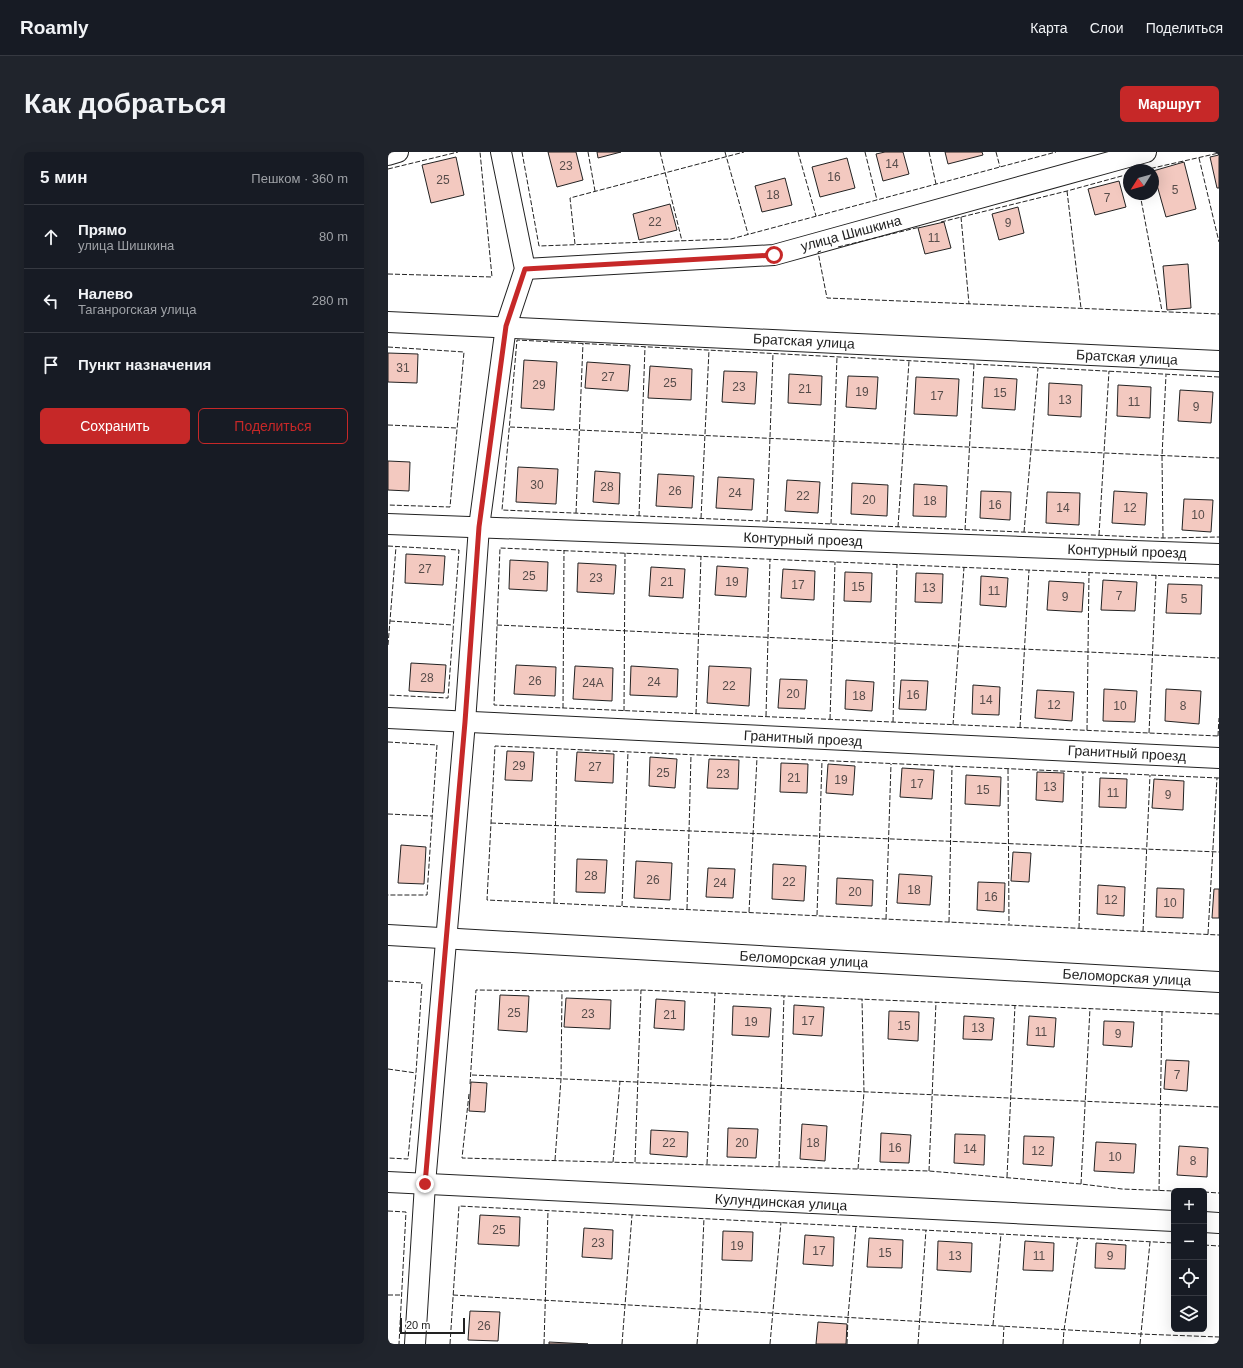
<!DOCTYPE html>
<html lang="ru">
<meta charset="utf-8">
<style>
body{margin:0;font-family:Helvetica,sans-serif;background:#20242c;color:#f1f3f6}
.controls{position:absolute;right:12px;bottom:12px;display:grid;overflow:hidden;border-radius:6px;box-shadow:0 4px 16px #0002}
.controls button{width:36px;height:36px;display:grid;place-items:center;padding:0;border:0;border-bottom:1px solid #363941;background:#171b24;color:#f1f3f6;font:20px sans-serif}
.compass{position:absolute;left:735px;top:12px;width:36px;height:36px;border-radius:50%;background:#171b24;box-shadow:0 4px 16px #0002;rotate:233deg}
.scale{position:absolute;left:12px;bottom:10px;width:65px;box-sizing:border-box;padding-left:4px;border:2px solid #222;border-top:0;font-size:11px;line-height:14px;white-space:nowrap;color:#222;-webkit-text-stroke:3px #fff;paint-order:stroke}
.stop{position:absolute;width:12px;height:12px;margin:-9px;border:3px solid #c62828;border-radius:50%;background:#fff}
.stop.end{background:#c62828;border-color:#fff;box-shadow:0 1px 4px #0008}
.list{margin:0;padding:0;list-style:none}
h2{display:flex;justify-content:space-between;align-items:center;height:52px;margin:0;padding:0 16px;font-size:17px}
h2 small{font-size:13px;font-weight:400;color:#9ea1a6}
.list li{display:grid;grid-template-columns:26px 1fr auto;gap:12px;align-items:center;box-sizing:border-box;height:64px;padding:0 16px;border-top:1px solid #363941}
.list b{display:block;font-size:15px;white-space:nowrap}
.list p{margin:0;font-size:13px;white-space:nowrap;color:#9ea1a6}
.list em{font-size:13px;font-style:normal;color:#9ea1a6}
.actions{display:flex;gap:8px;padding:12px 16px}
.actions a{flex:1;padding:9px 0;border:1px solid #c62828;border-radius:6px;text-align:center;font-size:14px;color:#c62828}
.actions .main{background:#c62828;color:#fff}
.icon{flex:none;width:22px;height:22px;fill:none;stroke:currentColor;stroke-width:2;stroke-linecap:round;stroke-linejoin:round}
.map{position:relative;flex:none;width:831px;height:1192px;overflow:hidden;border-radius:6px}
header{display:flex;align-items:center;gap:24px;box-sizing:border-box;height:56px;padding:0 20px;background:#171b24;border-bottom:1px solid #363941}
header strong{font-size:19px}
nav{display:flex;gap:22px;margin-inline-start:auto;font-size:14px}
.intro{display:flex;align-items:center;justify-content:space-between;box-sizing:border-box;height:96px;padding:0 24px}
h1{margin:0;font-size:28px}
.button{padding:10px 18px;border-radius:6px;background:#c62828;color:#fff;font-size:14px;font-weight:700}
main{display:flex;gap:24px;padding:0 24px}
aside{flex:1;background:#171b24;border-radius:6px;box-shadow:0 4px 16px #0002}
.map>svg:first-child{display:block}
.building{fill:#f3c9c0;stroke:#222}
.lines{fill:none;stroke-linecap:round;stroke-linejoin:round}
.street-casing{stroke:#222;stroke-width:22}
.street{stroke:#fff;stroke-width:20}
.fence{stroke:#222;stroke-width:1;stroke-dasharray:5 2;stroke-linecap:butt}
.route{stroke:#c62828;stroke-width:5}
.labels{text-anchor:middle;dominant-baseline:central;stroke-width:3;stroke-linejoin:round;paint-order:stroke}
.number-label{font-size:12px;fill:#564c4a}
.street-label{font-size:14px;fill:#222;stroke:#fff}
</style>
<header>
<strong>Roamly</strong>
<nav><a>Карта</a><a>Слои</a><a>Поделиться</a></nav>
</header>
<div class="intro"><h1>Как добраться</h1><a class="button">Маршрут</a></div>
<main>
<aside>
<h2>5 мин<small>Пешком · 360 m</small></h2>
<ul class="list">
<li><svg class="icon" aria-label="ahead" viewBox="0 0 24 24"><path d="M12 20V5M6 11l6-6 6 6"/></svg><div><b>Прямо</b><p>улица Шишкина</p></div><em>80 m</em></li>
<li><svg class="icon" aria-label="left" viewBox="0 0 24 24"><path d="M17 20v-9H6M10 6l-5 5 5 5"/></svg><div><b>Налево</b><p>Таганрогская улица</p></div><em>280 m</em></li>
<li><svg class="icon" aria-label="arrive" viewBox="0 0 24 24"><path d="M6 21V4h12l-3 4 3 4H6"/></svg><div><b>Пункт назначения</b></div></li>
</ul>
<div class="actions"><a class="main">Сохранить</a><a>Поделиться</a></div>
</aside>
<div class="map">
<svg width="831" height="1192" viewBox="0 0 831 1192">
<rect width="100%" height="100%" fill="#fff"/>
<!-- building -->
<g class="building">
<polygon points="160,0 188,0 195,28 169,35"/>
<polygon points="209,0 233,0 210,6"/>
<polygon points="497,0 515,0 521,22 495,29 488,2"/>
<polygon points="557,0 594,0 595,3 560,12"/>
<polygon points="831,3 831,36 829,36 822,5"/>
<polygon points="68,5 76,43 43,51 34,13"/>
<polygon points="459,6 467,36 432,45 424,15"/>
<polygon points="796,10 808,57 778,65 765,19"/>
<polygon points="397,26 404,53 374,60 367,34"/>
<polygon points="731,29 738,55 707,63 700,37"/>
<polygon points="282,52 289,78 251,88 245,62"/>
<polygon points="630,55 636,81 611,88 604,62"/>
<polygon points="556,70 563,96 537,102 530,76"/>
<polygon points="800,112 803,156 779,158 775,114"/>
<polygon points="0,201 30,202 29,231 0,230"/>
<polygon points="136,208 169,210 166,258 133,256"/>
<polygon points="199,210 242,213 240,239 197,236"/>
<polygon points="262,214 304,217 303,248 260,246"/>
<polygon points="336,219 369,220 367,252 334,250"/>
<polygon points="401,222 434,224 433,253 400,251"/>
<polygon points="460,224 490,225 488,257 458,255"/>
<polygon points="528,225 571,227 569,264 526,262"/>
<polygon points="596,225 629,227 627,258 594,256"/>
<polygon points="661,231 694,233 693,265 660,263"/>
<polygon points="730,233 763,235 762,266 729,264"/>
<polygon points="792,238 825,240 823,271 790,269"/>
<polygon points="0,309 22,310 21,339 0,338"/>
<polygon points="130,315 170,317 168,352 128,350"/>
<polygon points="207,319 232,321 231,352 205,350"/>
<polygon points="270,322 306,324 304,356 268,354"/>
<polygon points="330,325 366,327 364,358 328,356"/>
<polygon points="399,328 432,330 430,361 397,359"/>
<polygon points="464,331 500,333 499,364 463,362"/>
<polygon points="526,332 559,334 558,365 525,364"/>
<polygon points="593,339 623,340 622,368 592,366"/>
<polygon points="726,339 759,341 757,373 724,371"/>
<polygon points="659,340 692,341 691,373 658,371"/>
<polygon points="796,347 825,348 823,380 794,378"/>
<polygon points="18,402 57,404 55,433 17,431"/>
<polygon points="122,408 160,410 159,439 121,437"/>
<polygon points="190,411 228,413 226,442 189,440"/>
<polygon points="329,414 360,416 358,445 327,443"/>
<polygon points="263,415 297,417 295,446 261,444"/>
<polygon points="395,417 427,419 426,448 393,446"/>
<polygon points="457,420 484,421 483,450 456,449"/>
<polygon points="528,421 555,422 554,451 527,450"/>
<polygon points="593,424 620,426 618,455 592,453"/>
<polygon points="715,428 749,430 747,459 713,458"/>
<polygon points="661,429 696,431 694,460 659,458"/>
<polygon points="780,432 814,433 813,462 778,461"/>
<polygon points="23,511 58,513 56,541 21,539"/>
<polygon points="128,513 168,515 167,544 126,542"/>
<polygon points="187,514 225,516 224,549 185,547"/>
<polygon points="243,514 290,517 289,545 242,543"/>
<polygon points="321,514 363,516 361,554 319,551"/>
<polygon points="392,527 419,528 417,557 390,556"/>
<polygon points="458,528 486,530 484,559 457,557"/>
<polygon points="513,528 540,529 538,558 511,557"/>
<polygon points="585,533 612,535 611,563 584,562"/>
<polygon points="716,537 749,539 747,570 715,569"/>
<polygon points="778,537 813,539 811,572 777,569"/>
<polygon points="649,538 686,540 684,569 647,566"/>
<polygon points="119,599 146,600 144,629 117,628"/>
<polygon points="189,600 226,602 225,631 187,629"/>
<polygon points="262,605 289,607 287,636 261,634"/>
<polygon points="321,607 351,608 350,637 319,636"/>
<polygon points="393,611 420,612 419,641 392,640"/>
<polygon points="440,612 467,614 465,643 438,641"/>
<polygon points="514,616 546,618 544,647 512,645"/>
<polygon points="649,620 676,621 675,650 648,648"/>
<polygon points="578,623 613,625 612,654 577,652"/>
<polygon points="712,626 739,627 738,656 711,655"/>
<polygon points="766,627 796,629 795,658 764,656"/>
<polygon points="13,693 38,695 36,732 10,731"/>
<polygon points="625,700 643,701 641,730 623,729"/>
<polygon points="189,707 219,708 217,741 188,740"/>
<polygon points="248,709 284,711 282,748 246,746"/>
<polygon points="385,712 418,714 416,749 384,747"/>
<polygon points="320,716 347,717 345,746 318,745"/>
<polygon points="511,722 544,724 542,753 509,751"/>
<polygon points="449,726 485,728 484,754 448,752"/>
<polygon points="590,730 617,731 616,760 589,758"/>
<polygon points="710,733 737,735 736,764 709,762"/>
<polygon points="769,736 796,737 795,766 768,765"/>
<polygon points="826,737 831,737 831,766 824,766"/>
<polygon points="112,843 141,844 139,880 110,878"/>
<polygon points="178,846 223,848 222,877 176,875"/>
<polygon points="268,847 297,849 296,878 266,876"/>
<polygon points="406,853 436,855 434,884 405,882"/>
<polygon points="345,854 383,856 381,885 344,883"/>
<polygon points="501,859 531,860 530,889 500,887"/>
<polygon points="576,864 606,866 604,888 575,887"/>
<polygon points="641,864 668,866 666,895 639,893"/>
<polygon points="716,869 746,870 744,895 715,893"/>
<polygon points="778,908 801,909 799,939 776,937"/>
<polygon points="83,930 99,931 97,960 81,959"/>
<polygon points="414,972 439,974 437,1009 412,1007"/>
<polygon points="340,976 370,977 368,1006 339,1005"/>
<polygon points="263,978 300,980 299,1005 262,1002"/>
<polygon points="493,981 523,983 521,1011 492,1010"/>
<polygon points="567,982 597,983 596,1013 566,1011"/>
<polygon points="636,984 666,985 664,1014 635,1012"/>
<polygon points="708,990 748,992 746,1021 706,1019"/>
<polygon points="791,994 820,996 819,1025 789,1023"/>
<polygon points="92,1063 132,1065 131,1094 90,1092"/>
<polygon points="196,1076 225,1078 224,1107 194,1105"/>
<polygon points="335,1079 365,1080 364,1109 334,1108"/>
<polygon points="417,1083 446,1085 445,1114 415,1112"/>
<polygon points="481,1086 515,1088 514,1116 479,1115"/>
<polygon points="550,1089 584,1091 583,1120 549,1118"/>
<polygon points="637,1089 666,1091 665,1119 635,1118"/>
<polygon points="708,1091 738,1093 737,1117 707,1116"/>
<polygon points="82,1159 112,1160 110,1189 80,1188"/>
<polygon points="430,1170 459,1172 458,1192 428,1192"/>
<polygon points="161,1190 200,1192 161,1192"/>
</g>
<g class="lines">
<!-- street casing -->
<g class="street-casing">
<g id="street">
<polyline points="0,3 10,0"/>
<polyline points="137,117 386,103 758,0"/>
<polyline points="0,170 831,209"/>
<polyline points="0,372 831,402"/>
<polyline points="0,566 831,606"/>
<polyline points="0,783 831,830"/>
<polyline points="0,1030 786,1069"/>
<polyline points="816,1070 831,1071"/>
<polyline points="27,1192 37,1032 77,570 91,375 118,174 137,117 113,0"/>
</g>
</g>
<!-- street -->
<use href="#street" class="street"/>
<!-- fence -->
<g class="fence">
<polyline points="134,0 151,94 343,87 668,0"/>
<polyline points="200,0 207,39"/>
<polyline points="272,0 294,89"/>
<polyline points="337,0 360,82"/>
<polyline points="410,0 428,64"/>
<polyline points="477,0 489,48"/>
<polyline points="541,0 548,32"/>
<polyline points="608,0 612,15"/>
<polyline points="811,6 831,90"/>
<polyline points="0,17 70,0"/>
<polyline points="756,18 831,1"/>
<polyline points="679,39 693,156"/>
<polyline points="752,42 774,159"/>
<polyline points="573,65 581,152"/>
<polyline points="553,70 679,39 741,22"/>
<polyline points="187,92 182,46 356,0"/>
<polyline points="450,95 532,75"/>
<polyline points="433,99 430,100 439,146 831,162"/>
<polyline points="0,122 104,125 92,0"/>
<polyline points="0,195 76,200 62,355 0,353"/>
<polyline points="831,225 129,188 114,358 775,386 831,385"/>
<polyline points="0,273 69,276"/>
<polyline points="122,275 831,306"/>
<polyline points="188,361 195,191"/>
<polyline points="251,364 257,195"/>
<polyline points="313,366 321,198"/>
<polyline points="379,369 385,201"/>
<polyline points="443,372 449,205"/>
<polyline points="510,375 521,209"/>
<polyline points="577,378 586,212"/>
<polyline points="636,380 650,216"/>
<polyline points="711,383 721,219"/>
<polyline points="775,386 774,304 778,223"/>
<polyline points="0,394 71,398 60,546 0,543"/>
<polyline points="831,426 112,396 106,553 831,584"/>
<polyline points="2,469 65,473"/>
<polyline points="109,473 831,506"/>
<polyline points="0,493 8,395"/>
<polyline points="175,556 176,398"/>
<polyline points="236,559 237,401"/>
<polyline points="308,562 313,404"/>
<polyline points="378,564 382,407"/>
<polyline points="442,567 447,410"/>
<polyline points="505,570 509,412"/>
<polyline points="565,573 576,415"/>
<polyline points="632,575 641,418"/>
<polyline points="699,578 701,421"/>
<polyline points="761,581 768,423"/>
<polyline points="830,584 831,566"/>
<polyline points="0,590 49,593 39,743 0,743"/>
<polyline points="620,617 621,772"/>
<polyline points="831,626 107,594 99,748 831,783"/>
<polyline points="0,662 44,664"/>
<polyline points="103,671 831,700"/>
<polyline points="166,751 169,597"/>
<polyline points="234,754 240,600"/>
<polyline points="299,757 303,603"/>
<polyline points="361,760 369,606"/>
<polyline points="429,763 434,609"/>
<polyline points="498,767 503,612"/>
<polyline points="561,770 564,614"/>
<polyline points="691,776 695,620"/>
<polyline points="755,779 762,623"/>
<polyline points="820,782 829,626"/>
<polyline points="0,829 34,831 28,921 20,1007 0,1006"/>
<polyline points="0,917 28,921"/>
<polyline points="84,923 831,955"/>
<polyline points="82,932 88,838 174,839 253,838 831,862"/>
<polyline points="81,942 74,1006 541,1019 693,1032 734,1037 786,1039"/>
<polyline points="167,1008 173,927 174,839"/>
<polyline points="225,1010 232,929"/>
<polyline points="247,1010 253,838"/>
<polyline points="319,1012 327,841"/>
<polyline points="391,1014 396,844"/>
<polyline points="470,1017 476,940 474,847"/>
<polyline points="541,1019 548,850"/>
<polyline points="619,1025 627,853"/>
<polyline points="693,1032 702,856"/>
<polyline points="771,1039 774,860"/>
<polyline points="816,1040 831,1041"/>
<polyline points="0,1059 18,1060 11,1192"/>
<polyline points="816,1093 831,1094"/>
<polyline points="0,1143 13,1143"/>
<polyline points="65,1143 752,1182 831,1185"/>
<polyline points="605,1173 613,1082"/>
<polyline points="62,1192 71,1054 786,1091"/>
<polyline points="156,1192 160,1059"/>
<polyline points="234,1192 244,1063"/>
<polyline points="309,1192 312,1157 316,1066"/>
<polyline points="382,1192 393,1070"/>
<polyline points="459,1192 460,1165 468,1074"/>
<polyline points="530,1192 538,1078"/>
<polyline points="615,1192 616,1174"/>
<polyline points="675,1192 676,1178 690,1086"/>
<polyline points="752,1192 762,1090"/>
</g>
</g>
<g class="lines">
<!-- route -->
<polyline class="route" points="37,1032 77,570 91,375 118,174 137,117 386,103"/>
</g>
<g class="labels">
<!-- number labels -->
<g class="number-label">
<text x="504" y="12">14</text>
<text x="178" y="14">23</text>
<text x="446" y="25">16</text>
<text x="55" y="28">25</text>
<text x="787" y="38">5</text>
<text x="385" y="43">18</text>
<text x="719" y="46">7</text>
<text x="267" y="70">22</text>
<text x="620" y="71">9</text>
<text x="546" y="86">11</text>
<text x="15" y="216">31</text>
<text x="220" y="225">27</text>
<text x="282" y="231">25</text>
<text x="151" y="233">29</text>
<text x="351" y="235">23</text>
<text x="417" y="237">21</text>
<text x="474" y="240">19</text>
<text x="612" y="241">15</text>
<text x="549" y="244">17</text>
<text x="677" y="248">13</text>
<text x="746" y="250">11</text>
<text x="808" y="255">9</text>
<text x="149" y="333">30</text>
<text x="219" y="335">28</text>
<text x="287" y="339">26</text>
<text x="347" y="341">24</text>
<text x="415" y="344">22</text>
<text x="481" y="348">20</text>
<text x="542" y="349">18</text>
<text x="607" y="353">16</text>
<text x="675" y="356">14</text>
<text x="742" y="356">12</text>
<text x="810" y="363">10</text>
<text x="37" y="417">27</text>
<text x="141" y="424">25</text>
<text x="208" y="426">23</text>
<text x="279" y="430">21</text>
<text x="344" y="430">19</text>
<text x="410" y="433">17</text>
<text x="470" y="435">15</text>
<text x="541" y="436">13</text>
<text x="606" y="439">11</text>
<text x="731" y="444">7</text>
<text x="677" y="445">9</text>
<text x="796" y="447">5</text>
<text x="39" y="526">28</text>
<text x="147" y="529">26</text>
<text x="266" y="530">24</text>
<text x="205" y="531">24А</text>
<text x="341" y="534">22</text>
<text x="405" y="542">20</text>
<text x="525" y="543">16</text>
<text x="471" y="544">18</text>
<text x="598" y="548">14</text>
<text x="666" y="553">12</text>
<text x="732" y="554">10</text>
<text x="795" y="554">8</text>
<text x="131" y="614">29</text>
<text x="207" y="615">27</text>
<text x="275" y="621">25</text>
<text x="335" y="622">23</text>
<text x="406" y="626">21</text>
<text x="453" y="628">19</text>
<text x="529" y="632">17</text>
<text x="662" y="635">13</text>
<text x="595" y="638">15</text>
<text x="725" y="641">11</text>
<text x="780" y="643">9</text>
<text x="203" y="724">28</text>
<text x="265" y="728">26</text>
<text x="401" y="730">22</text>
<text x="332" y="731">24</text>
<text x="526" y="738">18</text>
<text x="467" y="740">20</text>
<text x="603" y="745">16</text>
<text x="723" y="748">12</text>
<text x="782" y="751">10</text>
<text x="126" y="861">25</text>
<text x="200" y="862">23</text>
<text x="282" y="863">21</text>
<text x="420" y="869">17</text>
<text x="363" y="870">19</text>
<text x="516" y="874">15</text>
<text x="590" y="876">13</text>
<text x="653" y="880">11</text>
<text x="730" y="882">9</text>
<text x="789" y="923">7</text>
<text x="281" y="991">22</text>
<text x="354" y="991">20</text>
<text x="425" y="991">18</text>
<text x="507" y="996">16</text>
<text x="582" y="997">14</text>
<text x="650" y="999">12</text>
<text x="727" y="1005">10</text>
<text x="805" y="1009">8</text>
<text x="111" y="1078">25</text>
<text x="210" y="1091">23</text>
<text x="349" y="1094">19</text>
<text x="431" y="1099">17</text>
<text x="497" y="1101">15</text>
<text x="567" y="1104">13</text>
<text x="651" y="1104">11</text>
<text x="722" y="1104">9</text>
<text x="96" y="1174">26</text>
</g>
<!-- street labels -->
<g class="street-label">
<text transform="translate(463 81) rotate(-15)">улица Шишкина</text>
<text transform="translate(416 189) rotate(3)">Братская улица</text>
<text transform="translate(739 205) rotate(3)">Братская улица</text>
<text transform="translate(415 387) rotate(2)">Контурный проезд</text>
<text transform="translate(739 399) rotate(2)">Контурный проезд</text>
<text transform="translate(415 586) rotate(3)">Гранитный проезд</text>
<text transform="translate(739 601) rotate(3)">Гранитный проезд</text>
<text transform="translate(416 807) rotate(3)">Беломорская улица</text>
<text transform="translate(739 825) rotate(3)">Беломорская улица</text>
<text transform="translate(393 1050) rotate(3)">Кулундинская улица</text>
</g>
</g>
</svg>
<div class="controls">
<button>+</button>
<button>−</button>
<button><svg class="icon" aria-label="locate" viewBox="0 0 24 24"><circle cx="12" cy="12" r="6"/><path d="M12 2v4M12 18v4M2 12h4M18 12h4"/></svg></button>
<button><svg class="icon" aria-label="layers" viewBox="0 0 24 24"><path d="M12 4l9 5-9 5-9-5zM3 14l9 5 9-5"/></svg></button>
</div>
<svg class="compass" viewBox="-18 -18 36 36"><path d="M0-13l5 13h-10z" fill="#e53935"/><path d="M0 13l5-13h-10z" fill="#9ea1a6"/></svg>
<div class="scale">20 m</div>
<div class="stop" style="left:386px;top:103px"></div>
<div class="stop end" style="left:37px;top:1032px"></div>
</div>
</main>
